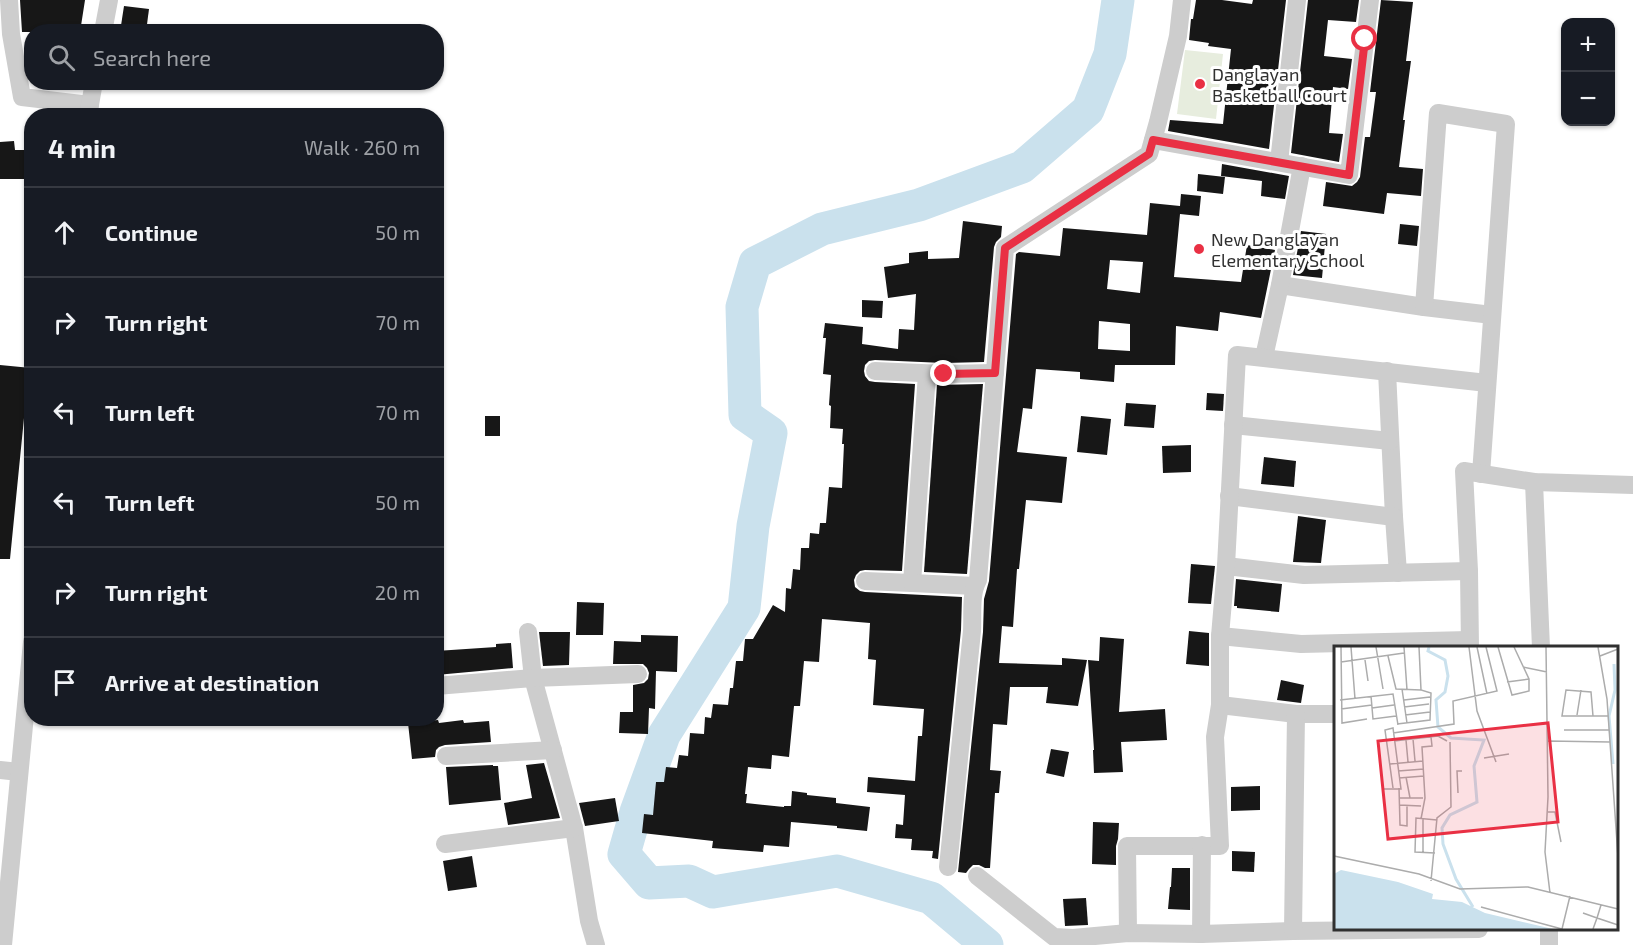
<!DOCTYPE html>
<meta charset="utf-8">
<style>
body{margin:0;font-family:"Exo 2",sans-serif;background:#242831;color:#f1f3f6}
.controls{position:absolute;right:18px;top:18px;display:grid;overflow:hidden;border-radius:12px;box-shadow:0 2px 4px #0004}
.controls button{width:54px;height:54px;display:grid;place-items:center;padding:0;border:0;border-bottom:2px solid #363941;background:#171b24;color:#f1f3f6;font:30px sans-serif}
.stop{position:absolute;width:18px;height:18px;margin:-14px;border:4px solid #e93044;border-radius:50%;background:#fff}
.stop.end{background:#e93044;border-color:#fff;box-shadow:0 2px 6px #0008}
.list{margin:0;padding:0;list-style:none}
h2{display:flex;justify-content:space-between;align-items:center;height:78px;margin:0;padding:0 24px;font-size:26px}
h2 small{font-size:20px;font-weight:400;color:#9ea1a6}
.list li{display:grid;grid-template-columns:39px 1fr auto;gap:18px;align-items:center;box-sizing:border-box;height:90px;padding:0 24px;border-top:2px solid #363941}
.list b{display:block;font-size:22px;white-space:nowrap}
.list em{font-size:20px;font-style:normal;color:#9ea1a6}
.icon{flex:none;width:33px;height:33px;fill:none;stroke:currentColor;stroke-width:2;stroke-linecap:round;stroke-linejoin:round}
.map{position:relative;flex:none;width:1633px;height:945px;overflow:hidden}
.search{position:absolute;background:#171b24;box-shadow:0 2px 4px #0004;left:24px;top:24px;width:420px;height:66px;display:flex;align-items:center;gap:15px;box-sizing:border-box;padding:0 21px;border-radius:24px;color:#9ea1a6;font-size:22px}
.panel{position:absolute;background:#171b24;box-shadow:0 2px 4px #0004;left:24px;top:108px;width:420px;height:618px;border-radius:24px}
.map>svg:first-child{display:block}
.green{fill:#e7edde}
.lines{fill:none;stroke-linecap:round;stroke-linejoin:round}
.river{stroke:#cae1ed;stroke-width:33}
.building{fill:#171717;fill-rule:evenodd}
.minor{stroke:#cdcdcd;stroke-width:18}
.route{stroke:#e93044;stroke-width:8}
.poi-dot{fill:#e93044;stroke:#fff;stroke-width:2}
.labels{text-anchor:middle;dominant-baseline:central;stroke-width:6;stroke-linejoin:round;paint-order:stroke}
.poi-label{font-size:18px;fill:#303030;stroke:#fff;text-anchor:start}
.inset-river{fill:none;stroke:#cae1ed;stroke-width:3}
.inset-road{fill:none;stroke:#acacac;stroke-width:1.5}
.view{fill:#e93044;fill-opacity:0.15;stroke:#e93044;stroke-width:3}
.inset-edge{fill:none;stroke:#303030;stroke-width:3}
</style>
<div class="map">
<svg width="1633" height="945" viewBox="0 0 1633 945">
<rect width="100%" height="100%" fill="#fff"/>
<!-- green -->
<polygon class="green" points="1185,50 1223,54 1216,119 1177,114"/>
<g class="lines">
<!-- river -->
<polyline class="river" points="987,945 931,898 837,871 713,892 689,881 649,883 624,854 636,812 664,735 744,608 753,526 771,433 745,415 742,307 755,263 822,229 919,205 1022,167 1088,110 1110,54 1118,0"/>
</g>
<!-- building -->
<g class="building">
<polygon points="20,0 85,0 80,32 22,32"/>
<polygon points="1196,0 1222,0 1252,4 1253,0 1286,0 1269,149 1168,131 1170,120 1223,124 1231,49 1208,46 1209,43 1189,40 1191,19 1193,19"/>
<polygon points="1308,0 1359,0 1356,22 1328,20 1324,56 1352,59 1348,89 1333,87 1329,133 1343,134 1339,162 1291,153"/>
<polygon points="1381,0 1413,2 1406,61 1411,61 1403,120 1405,120 1399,167 1423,169 1421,196 1387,193 1384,214 1323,206 1326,182 1352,186 1357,182 1360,177 1365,137 1370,137 1376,92 1370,92"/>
<polygon points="124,6 149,9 146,32 120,32"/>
<polygon points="14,141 15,150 29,150 30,179 0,179 0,142"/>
<polygon points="1222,164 1289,176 1285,199 1261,196 1262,181 1221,176"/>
<polygon points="1198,174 1225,177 1223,194 1197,191"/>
<path d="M1181,194l20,2 -2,20 -19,-2 -6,63 67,5 6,-37 28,5 -14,68 -41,-6 -2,19 -42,-5 -1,39h-60l-1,17 -34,-3v-7l-44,-3 -4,40 -9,-1 -6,44 50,5 -5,46 -36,-3 -7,69h-2l-4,58 -11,-1 -3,37 63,2v-7l25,2 -9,46 -32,-3 2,-16h-38l-3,38 -14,-1 -3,46 11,1 -2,22h-4l-5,75h-5l-6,-3h-6l-4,4 -3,4 -8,-1 25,-240 1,-33 5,-18 27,-327 3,-2 41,4 3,-28 84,7 3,-32 30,3zM1110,260l33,2 -3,31 -33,-4zM1099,321l31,3v27l-32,-2z"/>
<polygon points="963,221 1002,226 1001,237 996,242 994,247 984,362 944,363 875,360 869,361 865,365 864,371 865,376 869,381 875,382 915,384 902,571 865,570 860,571 856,575 854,580 855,587 860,591 865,592 962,597 961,630 938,859 932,858 933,851 911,850 912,839 895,838 896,824 903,825 905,795 867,792 868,777 915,781 918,736 922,736 924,709 873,705 876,660 868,659 870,623 822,619 819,662 804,661 800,706 794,706 789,757 772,755 771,769 748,767 745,794 747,794 746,803 784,807 784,806 791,806 792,791 807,793 807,795 836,798 836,803 870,807 867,831 837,828 837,826 791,822 789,847 764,845 763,852 712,848 713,841 642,833 644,814 653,815 656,782 664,782 666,767 677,768 679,755 688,756 690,733 704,734 705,717 711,718 713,704 728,705 730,688 733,688 736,661 743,661 745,639 753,639 773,605 785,612 786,588 791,589 793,569 800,570 801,548 809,548 810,533 819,534 820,523 826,523 829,487 842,488 844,444 842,444 843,429 830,428 831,406 829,405 831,375 823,374 826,338 823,338 825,323 863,327 862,344 898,349 899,329 914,330 916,294 888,298 884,267 909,263 909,253 928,251 928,259 959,258"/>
<polygon points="1400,224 1419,226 1417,246 1398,244"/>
<polygon points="1301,231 1326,234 1322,278 1293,275"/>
<polygon points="862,300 883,301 882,318 862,317"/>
<polygon points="0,365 31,368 26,418 24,418 10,559 0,559"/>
<polygon points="983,384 967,574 924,572 937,385"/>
<polygon points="1207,393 1224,394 1223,411 1206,410"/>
<polygon points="1126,403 1156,405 1154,428 1124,426"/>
<rect x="485" y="416" width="15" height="20"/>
<polygon points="1081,416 1111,419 1107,455 1077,452"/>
<polygon points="1191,445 1191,472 1163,473 1162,446"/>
<polygon points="1264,457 1296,461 1294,487 1261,484"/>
<polygon points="1298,516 1326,520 1321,563 1293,562"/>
<polygon points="1191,564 1215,566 1211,604 1188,603"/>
<polygon points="1236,579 1282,584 1279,612 1237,608 1237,606 1234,606"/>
<polygon points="577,602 604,603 603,635 576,635"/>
<polygon points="1189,631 1209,633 1209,666 1186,664"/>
<polygon points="539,632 570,632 569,665 543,666"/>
<polygon points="641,635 678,636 677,672 656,671 655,709 649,708 648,734 619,733 620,712 633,712 633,685 644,683 648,679 649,673 647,668 643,664 613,664 614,641 641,642"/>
<polygon points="1100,637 1124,639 1119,712 1165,709 1167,740 1121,742 1123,772 1094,773 1093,750 1094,750 1088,660 1099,661"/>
<polygon points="511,643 513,668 436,675 436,651 496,647 496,644"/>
<polygon points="1281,680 1304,685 1301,703 1277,700"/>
<polygon points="438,720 439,723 463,720 464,723 489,721 491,742 445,745 439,747 436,750 435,757 412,759 408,723"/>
<polygon points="1051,749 1069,752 1064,777 1046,773"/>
<polygon points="544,763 560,818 508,825 504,803 532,798 526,765"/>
<polygon points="493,765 493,766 498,766 501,800 449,805 446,767"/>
<polygon points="1260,786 1260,810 1231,811 1231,787"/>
<polygon points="615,798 619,821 585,826 579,803"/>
<polygon points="1093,822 1119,823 1118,839 1116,846 1116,865 1092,864"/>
<polygon points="1232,851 1255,852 1254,872 1232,871"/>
<polygon points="472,856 477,887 448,891 443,861"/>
<polygon points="1172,868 1190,868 1190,910 1168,909 1170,887 1171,887"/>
<polygon points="1086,898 1088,925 1065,926 1063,899"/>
</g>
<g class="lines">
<!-- minor -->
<g class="minor">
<polyline points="9,0 11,34 22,97 90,105"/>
<polyline points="103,32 109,0"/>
<polyline points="88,116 94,82"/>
<polyline points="1153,140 1349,175 1370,0"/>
<polyline points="1279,162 1297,0"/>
<polyline points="1280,285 1424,307 1492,315"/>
<polyline points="1424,307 1438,113 1506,124 1481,474"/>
<polyline points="1264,357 1280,285 1302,166"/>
<polyline points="875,371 944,374 995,373"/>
<polyline points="1387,371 1394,517 1398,573"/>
<polyline points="1233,425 1390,441"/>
<polyline points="1534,482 1541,648"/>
<polyline points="1229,496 1394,517"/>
<polyline points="1226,566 1304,575 1469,571"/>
<polyline points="865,581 912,583 927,374"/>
<polyline points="912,583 975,586"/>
<polyline points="528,632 533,678 574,828 589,921 596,945"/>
<polyline points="1220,636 1301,644 1469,640"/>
<polyline points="1470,648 1469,571 1464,471 1534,482 1633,485"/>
<polyline points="436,686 533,678 638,674"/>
<polyline points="1220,705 1296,714 1336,714"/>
<polyline points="446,756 553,750"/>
<polyline points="0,770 19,772"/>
<polyline points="445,844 574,828"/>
<path d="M948,867l24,-236c1,-16 -2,-37 6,-51l27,-332 144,-94 9,-32 20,-86 4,-36"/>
<polyline points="977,876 1054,937 1073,938 1128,933 1201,934 1293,931 1479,929"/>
<polyline points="1549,928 1549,945"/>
<polyline points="1293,931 1296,714"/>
<polyline points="1128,933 1127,846 1220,846 1215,737 1220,705 1220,636 1226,566 1237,355 1487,383"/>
<polyline points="1201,934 1202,845"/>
<polyline points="3,945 32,642"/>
</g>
</g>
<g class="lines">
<!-- route -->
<polyline class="route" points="944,374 995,373 1005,248 1149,154 1153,140 1349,175 1365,39"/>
</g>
<!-- markers -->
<g class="poi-dot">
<circle cx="1200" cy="84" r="6"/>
<circle cx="1199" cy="249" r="6"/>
</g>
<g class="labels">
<!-- poi labels -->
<g class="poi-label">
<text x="1212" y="74">Danglayan<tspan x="1212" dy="21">Basketball Court</tspan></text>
<text x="1211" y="239">New Danglayan<tspan x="1211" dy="21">Elementary School</tspan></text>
</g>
</g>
<!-- overview -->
<g transform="translate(1334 646)">
<rect width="284" height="284" fill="#fff"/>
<path d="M7,224l57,12 35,12 -1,5 30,3 23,11 68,16h-219v-55z" fill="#cae1ed"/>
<path class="inset-river" d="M95,1l-1,4 17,9 3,16 -3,16 -9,8 2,27 13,11 33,2 -10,26 3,36 -27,13 -8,13 1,16 13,35 17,28M279,118l-4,-48 6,-26 -1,-26"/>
<path class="inset-road" d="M7,1l1,76 25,-4M17,1l4,52M42,1l7,42M70,1l3,43M135,1l8,64 19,51M143,1l10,47M164,1l14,48 17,-4v-12l-15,-32M212,1l2,150 -3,55 5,41M264,1l9,52 11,158M54,10l8,33 25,1M266,10l18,-7M31,14l3,21M7,16l63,-9M189,21l24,5M173,36l22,-3M68,43l5,34M37,50l2,23 23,-3M6,54l53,-6 5,31M70,54l26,-3M70,61l25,-3M38,62l22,-3M7,63l31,-4M71,69l25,-3M243,69l4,-25M259,70l-2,-24 -25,-2 -4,26h46M63,78l33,-4 1,-27 -10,-3 -2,-43M230,84h45M59,87l61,-9 -1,-23 44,-10 -11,-44M79,93l2,22M72,94l2,22M60,95l44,-5 9,5M214,95l62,1M150,112l25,-4M56,118l33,-3M64,125l26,-2M72,131l4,21M65,132l25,-2M65,142l1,37 7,1v-21M48,143h19l-8,-61 -8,2 8,58M124,147l-1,-22h5M65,152h24M65,159l22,1M214,166h7l6,30M87,173l4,-21 -3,-51 10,-1 -1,-9M89,206v-33M101,207l-20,-1 1,-34 21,2M0,210l85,18 41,15 68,-2 90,22M97,235l6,-63 14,-11 -1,-65M147,261l81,22 8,-33M249,267l14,5 4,-13M259,283l4,-11 21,7"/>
<path class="view" d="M214,77l10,99 -170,17 -10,-98z"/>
<rect width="284" height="284" class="inset-edge"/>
</g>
</svg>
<div class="controls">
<button>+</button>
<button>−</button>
</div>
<div class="stop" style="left:1365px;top:39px"></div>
<div class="stop end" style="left:944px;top:374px"></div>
<div class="search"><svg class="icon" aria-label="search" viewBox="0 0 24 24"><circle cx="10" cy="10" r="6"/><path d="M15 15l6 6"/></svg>Search here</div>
<section class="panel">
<h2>4 min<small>Walk · 260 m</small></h2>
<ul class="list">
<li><svg class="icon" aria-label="ahead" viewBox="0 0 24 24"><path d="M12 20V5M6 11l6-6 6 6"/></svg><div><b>Continue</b></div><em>50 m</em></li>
<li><svg class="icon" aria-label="right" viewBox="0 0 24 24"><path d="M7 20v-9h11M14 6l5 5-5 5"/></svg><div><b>Turn right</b></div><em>70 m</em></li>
<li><svg class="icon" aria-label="left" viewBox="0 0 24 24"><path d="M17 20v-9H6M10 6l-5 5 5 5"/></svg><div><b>Turn left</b></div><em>70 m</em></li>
<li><svg class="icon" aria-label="left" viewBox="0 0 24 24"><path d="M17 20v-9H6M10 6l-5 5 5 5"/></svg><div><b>Turn left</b></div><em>50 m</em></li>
<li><svg class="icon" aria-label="right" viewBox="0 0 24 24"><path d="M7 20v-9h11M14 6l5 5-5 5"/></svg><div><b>Turn right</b></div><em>20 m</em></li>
<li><svg class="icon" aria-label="arrive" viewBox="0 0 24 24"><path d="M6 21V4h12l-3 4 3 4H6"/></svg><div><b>Arrive at destination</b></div></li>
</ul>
</section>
</div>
